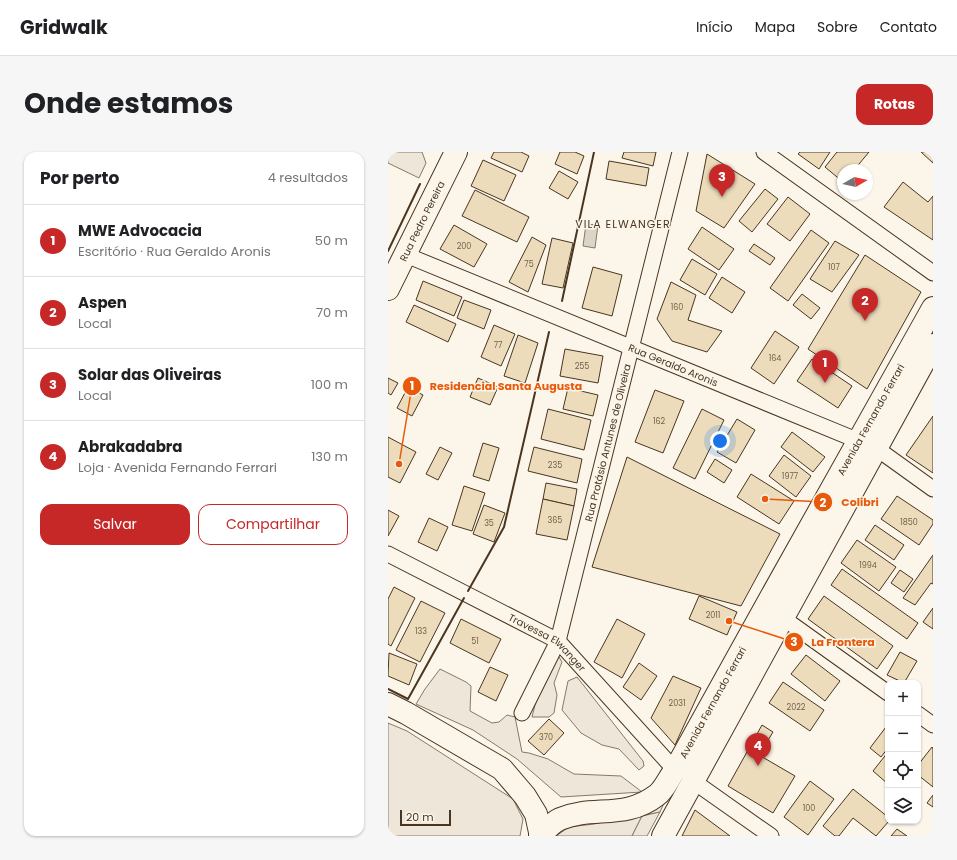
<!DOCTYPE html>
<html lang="pt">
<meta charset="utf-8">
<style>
body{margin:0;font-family:Poppins,sans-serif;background:#f6f6f6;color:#202124}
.controls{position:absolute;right:12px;bottom:12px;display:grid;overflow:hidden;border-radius:8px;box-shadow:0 1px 3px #0004}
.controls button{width:36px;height:36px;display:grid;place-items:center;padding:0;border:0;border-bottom:1px solid #e0e0e0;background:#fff;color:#202124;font:20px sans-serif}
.compass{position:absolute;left:449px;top:12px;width:36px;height:36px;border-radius:50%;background:#fff;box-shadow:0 1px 3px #0004;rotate:81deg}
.scale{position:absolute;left:12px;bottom:10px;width:51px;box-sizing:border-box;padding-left:4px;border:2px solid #4a3520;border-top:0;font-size:11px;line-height:14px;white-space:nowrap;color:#4a3520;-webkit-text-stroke:3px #fbf6e9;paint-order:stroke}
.you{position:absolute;left:332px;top:289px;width:14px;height:14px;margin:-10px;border:3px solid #fff;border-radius:50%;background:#1a73e8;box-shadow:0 0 0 6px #1a73e833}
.badge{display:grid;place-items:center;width:26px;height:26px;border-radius:50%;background:#c62828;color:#fff;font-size:13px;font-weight:700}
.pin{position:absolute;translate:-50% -33px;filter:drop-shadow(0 1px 2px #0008)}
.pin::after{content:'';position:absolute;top:21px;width:14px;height:12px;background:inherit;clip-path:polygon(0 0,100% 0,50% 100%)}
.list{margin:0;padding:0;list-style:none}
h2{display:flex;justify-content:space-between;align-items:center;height:52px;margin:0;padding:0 16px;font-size:17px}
h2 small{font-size:13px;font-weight:400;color:#757577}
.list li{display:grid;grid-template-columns:26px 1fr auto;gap:12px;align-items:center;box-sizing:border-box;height:72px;padding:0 16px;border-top:1px solid #e0e0e0}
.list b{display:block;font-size:15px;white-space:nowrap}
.list p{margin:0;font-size:13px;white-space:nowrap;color:#757577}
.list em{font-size:13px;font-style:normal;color:#757577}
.actions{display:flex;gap:8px;padding:12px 16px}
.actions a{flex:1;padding:9px 0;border:1px solid #c62828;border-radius:12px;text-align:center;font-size:14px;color:#c62828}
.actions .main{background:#c62828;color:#fff}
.icon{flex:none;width:22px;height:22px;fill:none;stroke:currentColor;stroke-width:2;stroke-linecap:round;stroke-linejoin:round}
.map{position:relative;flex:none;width:545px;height:684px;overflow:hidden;border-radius:12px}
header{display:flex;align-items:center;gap:24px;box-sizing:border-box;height:56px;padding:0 20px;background:#fff;border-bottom:1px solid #e0e0e0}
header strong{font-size:19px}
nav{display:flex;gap:22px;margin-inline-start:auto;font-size:14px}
.intro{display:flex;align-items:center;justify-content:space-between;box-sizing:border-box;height:96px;padding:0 24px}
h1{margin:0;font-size:28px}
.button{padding:10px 18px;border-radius:12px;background:#c62828;color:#fff;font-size:14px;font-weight:700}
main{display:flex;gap:24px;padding:0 24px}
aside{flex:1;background:#fff;border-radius:12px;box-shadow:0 1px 3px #0004}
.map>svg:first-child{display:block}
.green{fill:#ede6d9;stroke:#887966}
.parking{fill:#ede7d9;stroke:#887966}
.water{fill:#dcd4c6;stroke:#887966}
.building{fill:#ecdcbc;stroke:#4a3520}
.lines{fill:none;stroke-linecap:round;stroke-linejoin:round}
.street-casing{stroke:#4a3520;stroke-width:17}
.secondary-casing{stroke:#4a3520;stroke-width:24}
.highway-casing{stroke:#4a3520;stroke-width:24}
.street{stroke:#fbf6e9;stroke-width:15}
.secondary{stroke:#fbf6e9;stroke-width:22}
.highway{stroke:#fbf6e9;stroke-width:22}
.wall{stroke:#4a3520;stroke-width:2}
.labels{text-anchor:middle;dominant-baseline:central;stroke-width:3;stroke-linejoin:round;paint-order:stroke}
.number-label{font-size:8px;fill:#725f47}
.street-label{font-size:10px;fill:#4a3520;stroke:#fbf6e9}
.neighbourhood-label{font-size:11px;letter-spacing:1px;fill:#4a3520;stroke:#fbf6e9}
.leader{fill:none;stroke:#e8590c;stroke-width:1.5}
.callout-dot{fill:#e8590c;stroke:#fbf6e9;stroke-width:1.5}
.mark-label{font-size:12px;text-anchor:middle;font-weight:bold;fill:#fff}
.callout-label{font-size:11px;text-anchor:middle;font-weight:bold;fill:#e8590c;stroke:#fbf6e9;stroke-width:3;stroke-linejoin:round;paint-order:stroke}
</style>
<header>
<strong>Gridwalk</strong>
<nav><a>Início</a><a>Mapa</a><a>Sobre</a><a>Contato</a></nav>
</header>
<div class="intro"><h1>Onde estamos</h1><a class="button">Rotas</a></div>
<main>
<aside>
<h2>Por perto<small>4 resultados</small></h2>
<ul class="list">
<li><span class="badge">1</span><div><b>MWE Advocacia</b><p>Escritório · Rua Geraldo Aronis</p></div><em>50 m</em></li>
<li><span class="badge">2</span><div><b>Aspen</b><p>Local</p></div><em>70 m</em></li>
<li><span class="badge">3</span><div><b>Solar das Oliveiras</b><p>Local</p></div><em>100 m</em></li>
<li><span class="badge">4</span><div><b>Abrakadabra</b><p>Loja · Avenida Fernando Ferrari</p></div><em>130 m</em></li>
</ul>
<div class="actions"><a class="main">Salvar</a><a>Compartilhar</a></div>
</aside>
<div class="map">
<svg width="545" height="684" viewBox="0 0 545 684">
<rect width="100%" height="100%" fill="#fbf6e9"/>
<!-- green -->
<g class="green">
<polygon points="0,0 34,0 38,11 31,26 0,11"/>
<polygon points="166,505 171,505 174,510 166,531 169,543 166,561 161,565 144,565 147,553"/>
<polygon points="52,517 78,530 83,534 82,559 104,571 111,570 119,563 127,565 134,600 141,601 160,607 186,622 233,624 254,640 173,645 129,607 85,578 28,552 37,537"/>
<polygon points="189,525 255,609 256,614 251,618 231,597 214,593 193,581 174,558 180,529"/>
<polygon points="0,571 19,579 125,647 135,667 132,684 0,684"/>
<polygon points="276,651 272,660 254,664 244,684 168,684 181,675 206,672 244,664"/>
</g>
<!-- parking -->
<polygon class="parking" points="272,660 259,684 244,684 254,664"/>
<!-- water -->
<polygon class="water" points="198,72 210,73 207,96 195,94"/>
<!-- building -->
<g class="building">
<polygon points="106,0 133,0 141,4 134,20 103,6"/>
<polygon points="172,0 187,0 196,4 189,22 167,12"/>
<polygon points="236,0 268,0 265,14 234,6"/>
<polygon points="412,0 442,0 431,17 410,2"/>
<polygon points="449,0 481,0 466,18 455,18 455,30 437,15"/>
<polygon points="533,0 545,0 545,11"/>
<polygon points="319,2 367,32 336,76 308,59"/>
<polygon points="95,8 128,23 116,49 83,34"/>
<polygon points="221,9 261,16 258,34 218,27"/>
<polygon points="171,19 190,30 180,47 161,36"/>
<polygon points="515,30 540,50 545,44 545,88 496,55"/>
<polygon points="377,37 390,47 364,80 351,69"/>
<polygon points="87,38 141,65 129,90 74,64"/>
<polygon points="400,45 422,62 402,89 379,72"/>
<polygon points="66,73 99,92 86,115 52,97"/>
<polygon points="314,75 346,97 331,118 300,97"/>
<polygon points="423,78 441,91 400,149 382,136"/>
<polygon points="144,85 158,93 140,140 121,130"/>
<polygon points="164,86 185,91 175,136 154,132"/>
<polygon points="447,89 471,103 444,140 422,127"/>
<polygon points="366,92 387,106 382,113 361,99"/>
<polygon points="477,103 533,140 479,237 420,197"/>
<polygon points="304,107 329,122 317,143 292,128"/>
<polygon points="205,115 234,123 224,164 194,156"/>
<polygon points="334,125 357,140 344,161 321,146"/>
<polygon points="35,129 74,145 66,164 28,148"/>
<polygon points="283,130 308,143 300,168 334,179 319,200 284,189 269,167"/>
<polygon points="414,142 432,156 423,167 405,153"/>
<polygon points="76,148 103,158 96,177 69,166"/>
<polygon points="26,153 68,172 60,190 18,170"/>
<polygon points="106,173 127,182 113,214 93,205"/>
<polygon points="387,179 411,195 386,232 363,216"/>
<polygon points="130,183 150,191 137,231 116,224"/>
<polygon points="177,197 215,204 210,231 172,224"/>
<polygon points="424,207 464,234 450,256 409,229"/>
<polygon points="0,226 10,231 3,243 0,241"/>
<polygon points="90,226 110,235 102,253 82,245"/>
<polygon points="20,235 35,243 24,264 9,256"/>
<polygon points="180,236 210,243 205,264 175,257"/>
<polygon points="267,238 296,249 275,301 247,290"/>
<polygon points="160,257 203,268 196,298 153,287"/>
<polygon points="314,257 336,268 307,327 285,316"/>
<polygon points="545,264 545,321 518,303"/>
<polygon points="349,267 367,278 348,311 329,300"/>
<polygon points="404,280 437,305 425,320 393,295"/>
<polygon points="0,285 28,300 12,331 0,325"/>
<polygon points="95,291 111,296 101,329 85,324"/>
<polygon points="52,295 64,301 50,328 38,322"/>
<polygon points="146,295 194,307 189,331 140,319"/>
<polygon points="396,303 423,324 408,345 381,324"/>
<polygon points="239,305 392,382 353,454 204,415"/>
<polygon points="327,307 344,318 336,331 319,320"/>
<polygon points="363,322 406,349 391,372 349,345"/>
<polygon points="158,331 189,337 186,354 155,347"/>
<polygon points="76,334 97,341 84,379 64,373"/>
<polygon points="509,344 545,368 545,372 531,393 493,367"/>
<polygon points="155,347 186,354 179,388 148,382"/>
<polygon points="96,353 117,361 106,390 85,382"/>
<polygon points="0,358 11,364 0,384"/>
<polygon points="41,366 60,375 49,399 30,390"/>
<polygon points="487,373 516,393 506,408 477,388"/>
<polygon points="469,388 508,415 491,439 453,411"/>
<polygon points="545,403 545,432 543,431 527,453 515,446"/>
<polygon points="454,417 530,471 519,487 443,433"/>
<polygon points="512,418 525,427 516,440 503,431"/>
<polygon points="6,435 27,446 3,494 0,492 0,447"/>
<polygon points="311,444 349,460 339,483 301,467"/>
<polygon points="436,444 505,494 489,517 420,467"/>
<polygon points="33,449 57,461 32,510 8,498"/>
<polygon points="545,456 545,477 535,470"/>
<polygon points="73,467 113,487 101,511 62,491"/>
<polygon points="229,467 257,482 234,526 206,510"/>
<polygon points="512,500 529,509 516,531 499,523"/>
<polygon points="1,501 29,512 21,533 0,524"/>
<polygon points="418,503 452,529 437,549 403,522"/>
<polygon points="251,511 269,524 253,548 235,535"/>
<polygon points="102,515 120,523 108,549 90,540"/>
<polygon points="285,524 313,536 287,593 263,566"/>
<polygon points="395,530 436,558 422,579 381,551"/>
<polygon points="161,567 176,581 156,603 140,589"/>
<polygon points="374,573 385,580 371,603 407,624 385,661 340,634"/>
<polygon points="498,575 500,576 500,596 493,605 482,596"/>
<polygon points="544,595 545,597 545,635 530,623 530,613"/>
<polygon points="500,600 500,632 485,619"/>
<polygon points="422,629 446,647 420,683 396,665"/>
<polygon points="465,637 500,665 501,669 488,684 465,666 451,684 447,684 435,674"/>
<polygon points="545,643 545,655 539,651"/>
<polygon points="307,658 342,684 294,684"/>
<polygon points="509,677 519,684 503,684"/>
</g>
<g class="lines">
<!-- street casing -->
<g class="street-casing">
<g id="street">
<polyline points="376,0 545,121"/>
<path id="s1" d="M18,103l470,193 57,41"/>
<path id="s2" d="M0,402l170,87 117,129"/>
<polyline points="395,466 500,541"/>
<path id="s3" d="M134,561l36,-72 122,-489"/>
<polyline points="530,562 545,573"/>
<polyline points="305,629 383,684"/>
</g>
</g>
<!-- secondary casing -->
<g class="secondary-casing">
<g id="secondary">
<path id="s4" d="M0,137l68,-137"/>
<path id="s5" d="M153,682c6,-5 12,-12 19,-15 33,-14 65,1 97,-24 7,-5 12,-17 18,-25l91,-164 167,-298"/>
<polyline points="275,684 545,193"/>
</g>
</g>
<!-- highway casing -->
<g class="highway-casing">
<polyline id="highway" points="0,552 18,561 114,617 137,644 148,662 152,680 152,684"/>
</g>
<!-- street -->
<use href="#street" class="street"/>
<!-- secondary -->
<use href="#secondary" class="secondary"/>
<!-- highway -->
<use href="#highway" class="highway"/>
<!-- wall -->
<g class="wall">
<polyline points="0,99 32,32"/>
<polyline points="174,149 206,0"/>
<polyline points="80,439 116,375 161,180"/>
<polyline points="0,537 20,547 76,446"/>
</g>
</g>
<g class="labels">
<!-- number labels -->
<g class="number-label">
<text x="76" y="94">200</text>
<text x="141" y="112">75</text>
<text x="446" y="115">107</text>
<text x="289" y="155">160</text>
<text x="110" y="193">77</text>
<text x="387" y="206">164</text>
<text x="194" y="214">255</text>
<text x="271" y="269">162</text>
<text x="167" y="313">235</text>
<text x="402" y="324">1977</text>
<text x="167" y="368">365</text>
<text x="521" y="370">1850</text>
<text x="101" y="371">35</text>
<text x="480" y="413">1994</text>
<text x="325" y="463">2011</text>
<text x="33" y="479">133</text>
<text x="87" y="489">51</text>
<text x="289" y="551">2031</text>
<text x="408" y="555">2022</text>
<text x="158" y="585">370</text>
<text x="421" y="656">100</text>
</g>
<!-- street labels -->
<g class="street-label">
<text stroke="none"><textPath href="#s4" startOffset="76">Rua Pedro Pereira</textPath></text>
<text stroke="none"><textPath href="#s1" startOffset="289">Rua Geraldo Aronis</textPath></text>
<text stroke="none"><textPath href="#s5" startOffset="558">Avenida Fernando Ferrari</textPath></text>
<text stroke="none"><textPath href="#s3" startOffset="285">Rua Protásio Antunes de Oliveira</textPath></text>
<text stroke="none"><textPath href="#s2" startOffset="183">Travessa Elwanger</textPath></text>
<text stroke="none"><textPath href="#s5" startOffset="234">Avenida Fernando Ferrari</textPath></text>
</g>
<!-- neighbourhood labels -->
<g class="neighbourhood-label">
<text x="235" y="72">VILA ELWANGER</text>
</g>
</g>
<!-- callouts -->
<path class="leader" d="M11 312L24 234M377 347L435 350M341 469L406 490"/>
<g class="callout-dot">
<circle cx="11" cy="312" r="4"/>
<circle cx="377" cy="347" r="4"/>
<circle cx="341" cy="469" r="4"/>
<circle cx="24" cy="234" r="10"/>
<circle cx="435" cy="350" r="10"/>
<circle cx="406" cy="490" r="10"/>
</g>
<g class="mark-label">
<text x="24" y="238">1</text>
<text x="435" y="355">2</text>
<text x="406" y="494">3</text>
</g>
<g class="callout-label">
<text x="118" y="238">Residencial Santa Augusta</text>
<text x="472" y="354">Colibri</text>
<text x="455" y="494">La Frontera</text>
</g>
</svg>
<div class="controls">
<button>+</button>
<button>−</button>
<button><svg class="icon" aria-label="locate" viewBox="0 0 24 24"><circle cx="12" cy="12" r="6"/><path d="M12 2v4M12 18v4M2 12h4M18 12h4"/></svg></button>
<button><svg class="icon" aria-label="layers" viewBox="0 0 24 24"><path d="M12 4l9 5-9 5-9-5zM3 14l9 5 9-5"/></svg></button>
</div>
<svg class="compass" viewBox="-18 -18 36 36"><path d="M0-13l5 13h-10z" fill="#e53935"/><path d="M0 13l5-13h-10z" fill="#757577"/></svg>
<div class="scale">20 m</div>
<div class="you"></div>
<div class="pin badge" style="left:437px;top:231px">1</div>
<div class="pin badge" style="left:477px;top:169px">2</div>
<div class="pin badge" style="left:334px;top:45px">3</div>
<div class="pin badge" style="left:370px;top:614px">4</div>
</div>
</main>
